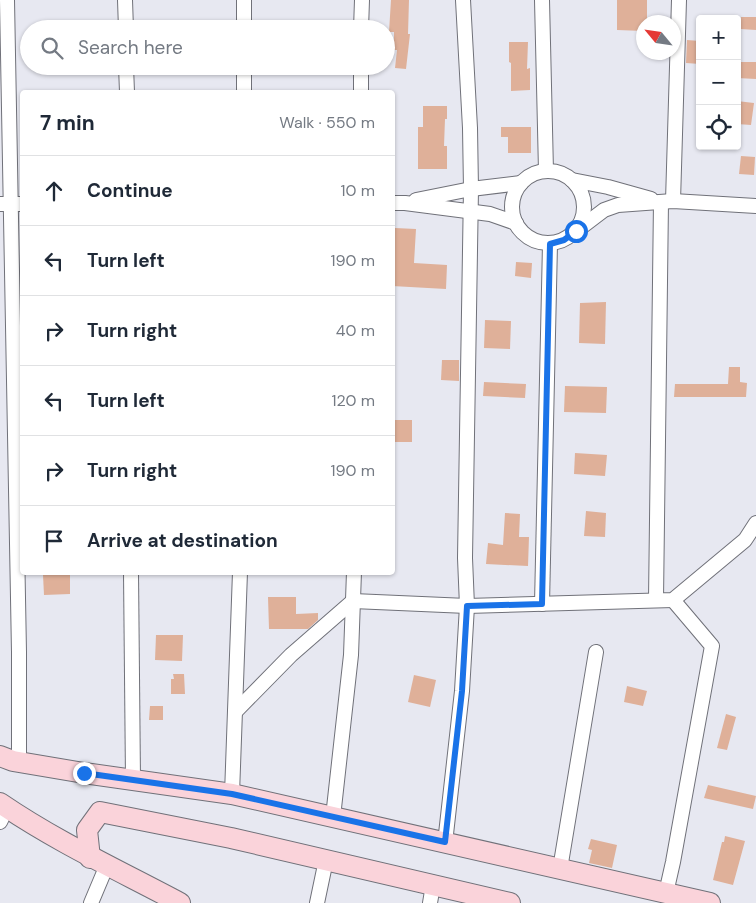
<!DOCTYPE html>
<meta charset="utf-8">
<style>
body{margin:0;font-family:"DM Sans",sans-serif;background:#f2f2f3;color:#1f2937}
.controls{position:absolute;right:15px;top:15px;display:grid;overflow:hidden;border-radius:5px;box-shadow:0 1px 4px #0004}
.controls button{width:45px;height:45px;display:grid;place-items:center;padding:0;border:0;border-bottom:1px solid #e0e1e3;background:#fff;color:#1f2937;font:25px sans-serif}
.compass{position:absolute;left:636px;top:15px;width:45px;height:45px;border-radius:50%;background:#fff;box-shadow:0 1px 4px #0004;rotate:299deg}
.stop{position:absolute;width:15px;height:15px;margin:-11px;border:4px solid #1a73e8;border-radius:50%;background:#fff}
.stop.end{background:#1a73e8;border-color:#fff;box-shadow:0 1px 5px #0008}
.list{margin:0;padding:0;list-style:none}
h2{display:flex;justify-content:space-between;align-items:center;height:65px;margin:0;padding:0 20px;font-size:21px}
h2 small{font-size:16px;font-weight:400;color:#747a83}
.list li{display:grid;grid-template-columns:32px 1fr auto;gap:15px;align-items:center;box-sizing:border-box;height:70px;padding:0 20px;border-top:1px solid #e0e1e3}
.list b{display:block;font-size:19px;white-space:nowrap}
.list em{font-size:16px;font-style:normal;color:#747a83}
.icon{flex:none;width:28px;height:28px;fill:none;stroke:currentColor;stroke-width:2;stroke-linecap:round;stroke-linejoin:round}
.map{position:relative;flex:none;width:756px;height:903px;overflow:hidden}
.search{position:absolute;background:#fff;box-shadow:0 1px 4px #0004;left:20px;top:20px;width:375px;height:55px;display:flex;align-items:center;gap:12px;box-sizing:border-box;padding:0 18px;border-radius:28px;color:#747a83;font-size:19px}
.panel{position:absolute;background:#fff;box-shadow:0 1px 4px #0004;left:20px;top:90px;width:375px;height:485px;border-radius:5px}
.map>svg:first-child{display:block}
.building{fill:#dfb099}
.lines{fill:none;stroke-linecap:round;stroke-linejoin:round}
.minor-casing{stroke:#707179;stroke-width:16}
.secondary-casing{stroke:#707179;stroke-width:22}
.minor{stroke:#fff;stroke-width:14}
.secondary{stroke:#fad3da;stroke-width:20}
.route{stroke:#1a73e8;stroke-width:6}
</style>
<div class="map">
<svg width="756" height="903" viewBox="0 0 756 903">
<rect width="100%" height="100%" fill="#e7e8f1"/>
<!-- building -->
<g class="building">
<polygon points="391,0 409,0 408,34 410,34 406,69 395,68 397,50 394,50 394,32 389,32"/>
<polygon points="617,0 647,0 647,22 644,22 644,31 617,30"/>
<polygon points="741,17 756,17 756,30 740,29"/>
<polygon points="687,40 700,41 700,64 686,63"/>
<polygon points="509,42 528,42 527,69 530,68 530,90 511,91 511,63 509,62"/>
<polygon points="737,62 756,62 756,79 737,78"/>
<polygon points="737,101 754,103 751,125 737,124"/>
<polygon points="423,106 447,106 447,119 445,119 444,146 447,146 447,169 418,169 418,127 423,127"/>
<polygon points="501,127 531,127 531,153 508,153 508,137 501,137"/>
<polygon points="741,156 755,157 754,175 739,174"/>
<polygon points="395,228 416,229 414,263 447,265 446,289 392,286 392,258"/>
<polygon points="516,262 532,263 531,278 515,276"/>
<polygon points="606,302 605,344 579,343 580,303"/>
<polygon points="485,320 511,321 510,349 484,348"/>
<polygon points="442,360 459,360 459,381 441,380"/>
<polygon points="729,367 740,367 740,382 747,383 746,397 674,397 675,384 728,384"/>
<polygon points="484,382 526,384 525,398 483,396"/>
<polygon points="565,386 607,387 606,413 564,412"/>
<rect x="392" y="420" width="20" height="22"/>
<polygon points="575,453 607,455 605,476 574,474"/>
<polygon points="586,511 606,513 605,537 584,536"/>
<polygon points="505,513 520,514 519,537 529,537 528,566 486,564 488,543 503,545"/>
<polygon points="70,574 70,594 44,595 43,575"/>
<polygon points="268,597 296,597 296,614 318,613 318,620 308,629 269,629"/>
<polygon points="156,635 183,635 182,661 155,660"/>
<polygon points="173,674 184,674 185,694 171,694 171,679 174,679"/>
<polygon points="414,675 436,680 430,707 408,702"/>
<polygon points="627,686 647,691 643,706 624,702"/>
<polygon points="150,706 163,706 163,720 149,720"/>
<polygon points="726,714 736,717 727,750 717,748"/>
<polygon points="708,785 756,796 753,809 704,798"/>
<polygon points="725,836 745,841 733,885 713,880 722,842 724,842"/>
<polygon points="591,839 617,845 612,868 589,863 592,850 588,849"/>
</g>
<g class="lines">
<!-- minor casing -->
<g class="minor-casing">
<g id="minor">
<polyline points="7,0 19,652 19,762"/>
<polyline points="125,0 126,29"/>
<polyline points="542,0 546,171"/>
<polyline points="244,29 244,0"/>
<polyline points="361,29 362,0"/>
<polyline points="126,66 127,92"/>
<polyline points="244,92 244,66"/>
<polyline points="361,92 361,66"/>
<circle cx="548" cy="207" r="36"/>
<polyline points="572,180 608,187 651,199"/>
<polyline points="416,200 471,189 521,183"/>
<polyline points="673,201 679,0"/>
<polyline points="392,203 405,203 490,214 516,223"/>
<polyline points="0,204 22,204"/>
<polyline points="579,229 604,210 618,205 673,201 756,206"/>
<polyline points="131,572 133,780"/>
<polyline points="656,600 661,202"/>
<polyline points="542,604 550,244"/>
<polyline points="235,712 291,655 353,601 467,606 673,600 745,540 756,523"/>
<polyline points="232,794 240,572"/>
<polyline points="333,817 351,655 354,572"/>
<polyline points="0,822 2,818"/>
<polyline points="445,843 462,691 467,606 465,558 471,189 470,128 463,0"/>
<polyline points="560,869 596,652"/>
<polyline points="666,893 673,862 712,646 673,600"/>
<polyline points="91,903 107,865"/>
<polyline points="317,903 326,860"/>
<polyline points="430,903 433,885"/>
</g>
</g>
<!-- secondary casing -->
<g class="secondary-casing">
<g id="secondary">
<polyline points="0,756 13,761 84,773 232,794 710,903"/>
<path d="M0,803c57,39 120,68 180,100"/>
<polyline points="90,858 87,830 100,812 231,838 510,903"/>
</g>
</g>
<!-- minor -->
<use href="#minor" class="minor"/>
<!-- secondary -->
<use href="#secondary" class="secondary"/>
</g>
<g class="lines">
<!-- route -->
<polyline class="route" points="84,773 232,794 445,842 462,691 467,606 542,604 550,244 564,240 576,231"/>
</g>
</svg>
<div class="controls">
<button>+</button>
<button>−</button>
<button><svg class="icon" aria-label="locate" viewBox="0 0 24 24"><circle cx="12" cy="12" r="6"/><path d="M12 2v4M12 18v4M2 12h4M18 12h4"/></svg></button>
</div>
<svg class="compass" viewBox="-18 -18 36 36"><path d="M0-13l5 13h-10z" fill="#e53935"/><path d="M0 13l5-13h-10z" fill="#747a83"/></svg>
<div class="stop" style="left:576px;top:231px"></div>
<div class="stop end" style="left:84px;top:773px"></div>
<div class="search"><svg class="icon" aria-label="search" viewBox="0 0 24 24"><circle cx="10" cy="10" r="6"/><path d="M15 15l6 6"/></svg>Search here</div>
<section class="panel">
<h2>7 min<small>Walk · 550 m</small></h2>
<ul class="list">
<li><svg class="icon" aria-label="ahead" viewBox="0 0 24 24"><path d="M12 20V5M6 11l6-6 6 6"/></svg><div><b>Continue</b></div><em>10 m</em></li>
<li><svg class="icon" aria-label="left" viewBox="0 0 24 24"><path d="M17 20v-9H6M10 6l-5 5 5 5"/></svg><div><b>Turn left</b></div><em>190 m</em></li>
<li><svg class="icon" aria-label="right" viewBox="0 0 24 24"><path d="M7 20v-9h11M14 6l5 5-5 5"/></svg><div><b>Turn right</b></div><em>40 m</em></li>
<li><svg class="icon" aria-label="left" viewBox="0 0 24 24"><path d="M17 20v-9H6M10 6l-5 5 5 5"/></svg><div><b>Turn left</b></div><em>120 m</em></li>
<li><svg class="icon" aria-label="right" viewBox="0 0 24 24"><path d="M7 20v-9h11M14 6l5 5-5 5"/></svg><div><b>Turn right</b></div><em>190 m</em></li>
<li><svg class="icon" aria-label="arrive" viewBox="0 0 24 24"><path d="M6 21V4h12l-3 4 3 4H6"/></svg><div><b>Arrive at destination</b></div></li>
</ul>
</section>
</div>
